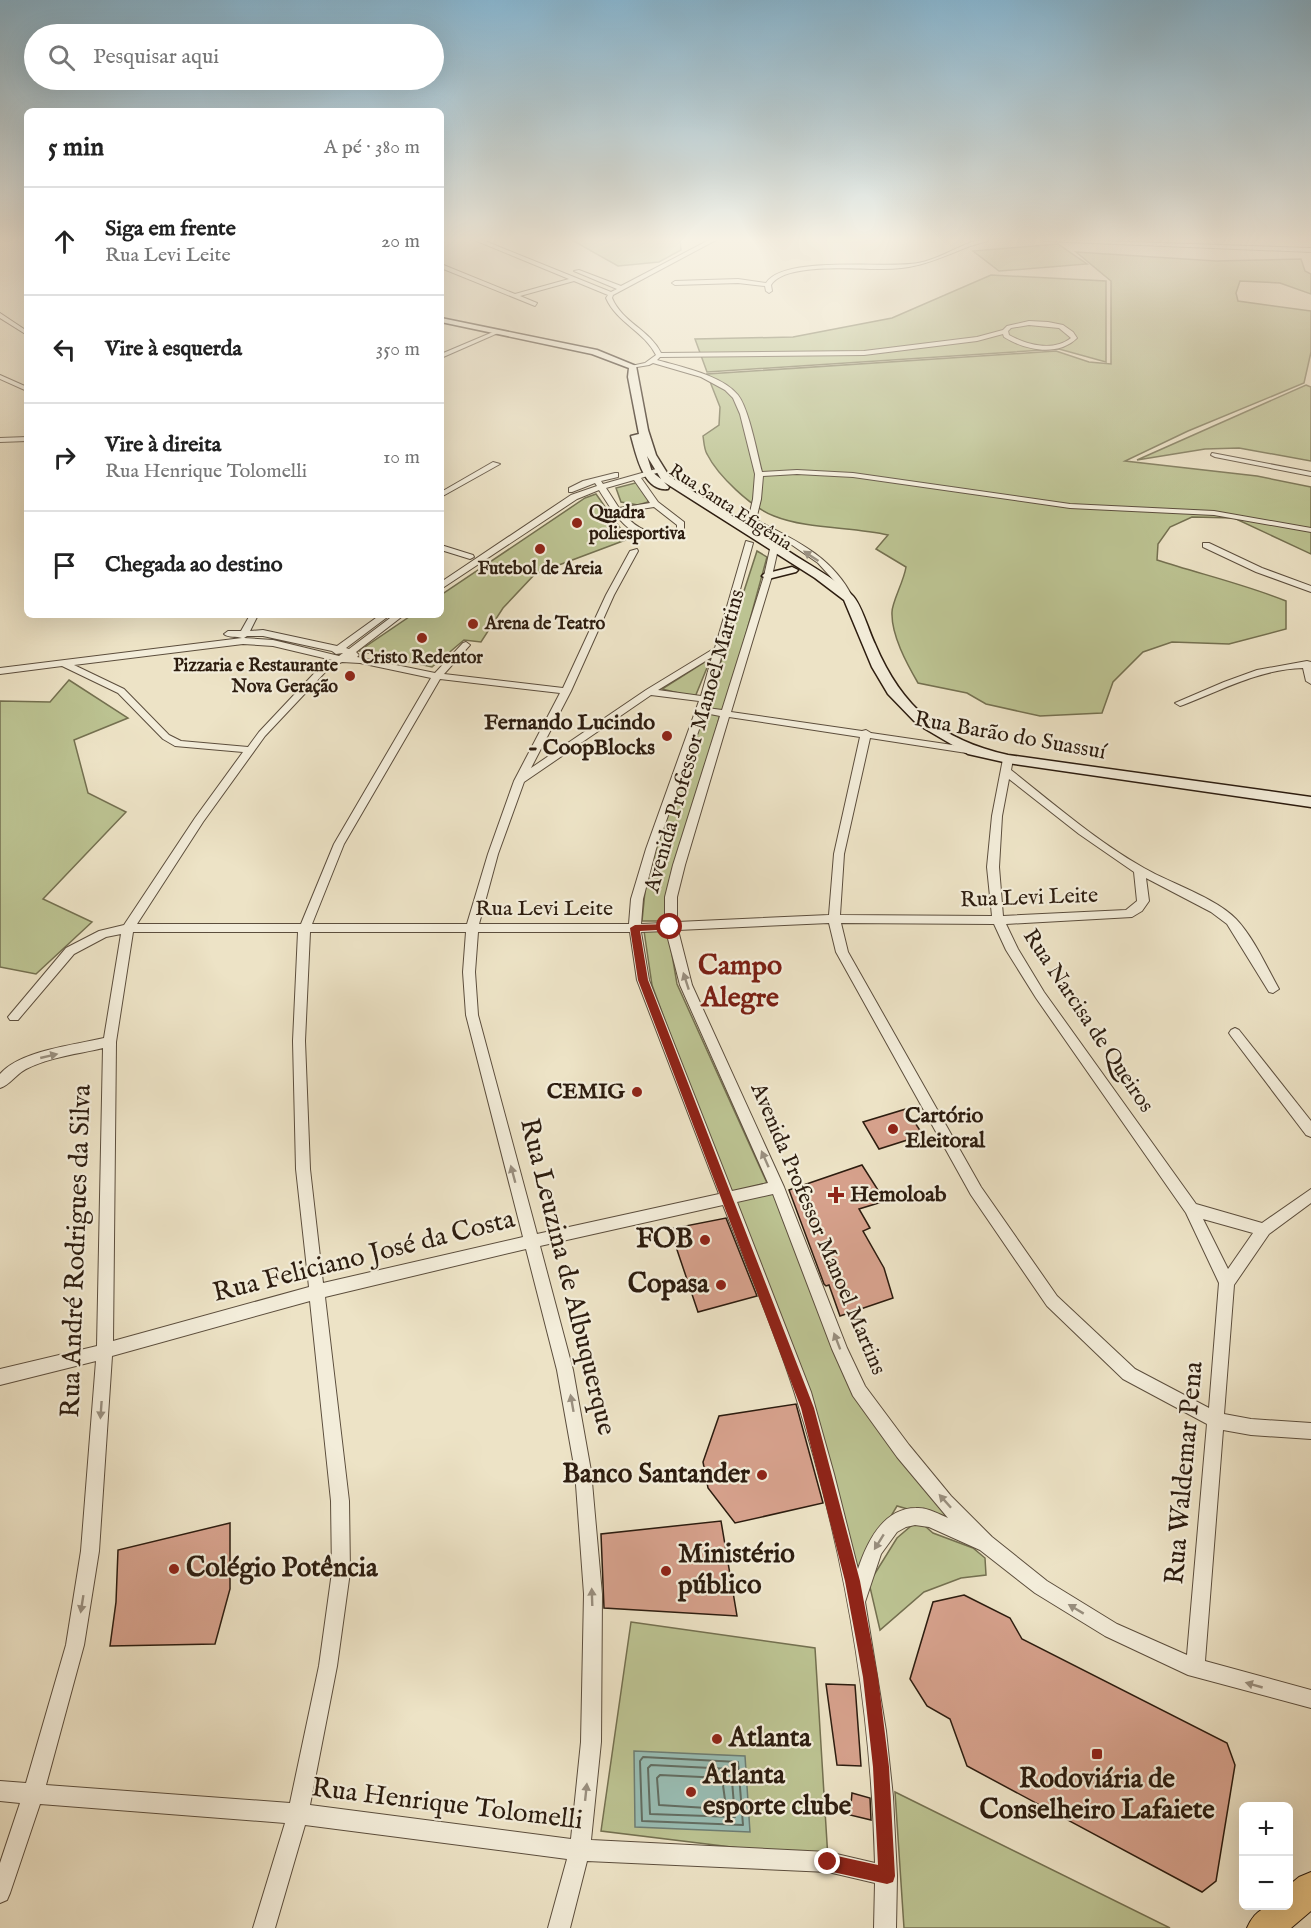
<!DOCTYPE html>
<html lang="pt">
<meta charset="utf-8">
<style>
body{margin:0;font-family:"IM FELL English",serif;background:#f2f2f2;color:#222}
.controls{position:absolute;right:18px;bottom:18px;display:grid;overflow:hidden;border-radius:9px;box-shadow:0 6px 24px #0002}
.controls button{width:54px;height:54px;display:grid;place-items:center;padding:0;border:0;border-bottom:2px solid #e0e0e0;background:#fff;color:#222;font:30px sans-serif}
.stop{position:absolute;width:18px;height:18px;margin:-14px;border:4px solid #8f2418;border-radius:50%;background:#fff}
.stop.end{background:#8f2418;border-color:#fff;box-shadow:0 2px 6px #0008}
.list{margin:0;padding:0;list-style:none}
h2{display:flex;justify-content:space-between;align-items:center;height:78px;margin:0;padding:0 24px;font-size:26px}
h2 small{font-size:20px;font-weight:400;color:#767676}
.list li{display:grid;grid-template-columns:39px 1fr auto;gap:18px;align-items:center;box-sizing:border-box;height:108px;padding:0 24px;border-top:2px solid #e0e0e0}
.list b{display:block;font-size:22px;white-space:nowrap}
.list p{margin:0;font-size:20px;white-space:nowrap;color:#767676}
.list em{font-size:20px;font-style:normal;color:#767676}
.icon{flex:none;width:33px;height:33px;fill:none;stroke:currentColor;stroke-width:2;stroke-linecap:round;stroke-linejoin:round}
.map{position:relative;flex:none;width:1311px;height:1928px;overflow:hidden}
.search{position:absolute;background:#fff;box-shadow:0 6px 24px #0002;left:24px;top:24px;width:420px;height:66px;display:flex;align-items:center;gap:15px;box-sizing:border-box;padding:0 21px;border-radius:33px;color:#767676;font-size:22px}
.panel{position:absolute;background:#fff;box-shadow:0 6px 24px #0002;left:24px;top:108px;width:420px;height:510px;border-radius:9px}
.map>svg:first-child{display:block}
.green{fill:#bcc392;stroke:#747050;stroke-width:1.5}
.water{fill:#99beb5;stroke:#6d7d73;stroke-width:1.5}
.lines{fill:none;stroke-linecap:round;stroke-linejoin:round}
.shore{stroke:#626d62;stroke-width:2}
.building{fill:#d6a18c;stroke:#2c1c0f;stroke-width:1.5}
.minor-casing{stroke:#5c4e3d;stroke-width:2}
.secondary-casing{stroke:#2c1c0f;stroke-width:3}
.trunk-casing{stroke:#2c1c0f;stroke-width:2}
.minor{fill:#f3edda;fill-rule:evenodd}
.secondary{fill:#f3edda;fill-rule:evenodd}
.trunk{fill:#e6c283;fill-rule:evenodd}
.oneway{fill:#998f7f}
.route{fill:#8f2418}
.poi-dot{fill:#8f2418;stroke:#f3edda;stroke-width:2}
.labels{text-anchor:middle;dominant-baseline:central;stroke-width:4.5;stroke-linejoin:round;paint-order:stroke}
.far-street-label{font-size:18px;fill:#2c1c0f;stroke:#f3edda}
.far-poi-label{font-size:18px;font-weight:bold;fill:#2c1c0f;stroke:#f3edda;text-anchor:start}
.poi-label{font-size:22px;font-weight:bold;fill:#2c1c0f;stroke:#f3edda;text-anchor:end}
.street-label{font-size:22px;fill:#2c1c0f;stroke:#f3edda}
.near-poi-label{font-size:27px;font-weight:bold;fill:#2c1c0f;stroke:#f3edda;text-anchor:start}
.near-street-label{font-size:27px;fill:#2c1c0f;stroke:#f3edda}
.district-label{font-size:28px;font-weight:bold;fill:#7a1f14;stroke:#f3edda}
</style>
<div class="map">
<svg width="1311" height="1928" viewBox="0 0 1311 1928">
<rect width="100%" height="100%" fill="#ede3c6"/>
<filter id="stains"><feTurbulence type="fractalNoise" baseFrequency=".00333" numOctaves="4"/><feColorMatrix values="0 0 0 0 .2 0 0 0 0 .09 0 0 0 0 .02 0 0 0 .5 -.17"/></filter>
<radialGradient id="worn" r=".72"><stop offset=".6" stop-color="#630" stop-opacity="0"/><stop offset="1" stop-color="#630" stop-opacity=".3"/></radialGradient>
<!-- green -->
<g class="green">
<polygon points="570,239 680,239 681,250 659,262 618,266"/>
<polygon points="1058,244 1087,264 999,271 973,251"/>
<path d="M1076,252l140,9 85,-2 4,12 6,3v20l-31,-11 -40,-2 -4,12 2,8 73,10v41l-7,31 -116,48 -63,30 132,15 54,11v67l-77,-36 -42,-1 -22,10 -12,17 -1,16c43,14 87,24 129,41v28l-57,15 -57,-2 -29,10 -30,30 -11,31 -62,3 -54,-12 -19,-11 -49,-10c-11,-19 -27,-48 -26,-71 0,-10 12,-31 14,-45l-30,-18 12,-14c-35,-8 -82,-6 -114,-19 -23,-9 -56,-40 -67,-62 -3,-5 -3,-12 -4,-18l16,-11 1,-18 -13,-33 349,-23 33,11 22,2v-83z"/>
<polygon points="991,275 1106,281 1106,362 1059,349 707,372 695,339 793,337 892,318"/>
<polygon points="1306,385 1311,387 1311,461 1239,448 1205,449 1137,460"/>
<polygon points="639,482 648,497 648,502 638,505 621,502 616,488"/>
<polygon points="596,494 623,532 631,538 535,574 503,608 481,642 464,640 432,667 359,651 412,615 441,615 441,595 585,498"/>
<polygon points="757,551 767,557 725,711 706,708"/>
<polygon points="711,658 695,697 662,689"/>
<polygon points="69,680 128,718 74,740 88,793 126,812 43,899 92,922 36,974 0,967 0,701 50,702"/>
<polygon points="701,711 720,714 670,921 642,921 647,872"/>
<polygon points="644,931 668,931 677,984 767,1183 728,1193 652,985"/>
<polygon points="775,1191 837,1352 959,1524 897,1506 853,1580 799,1370 734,1202"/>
<polygon points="918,1520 933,1533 973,1548 985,1558 986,1575 961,1578 924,1592 880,1630 869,1583 897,1538"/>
<polygon points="631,1622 815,1648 828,1859 601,1831"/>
<polygon points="895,1792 1170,1928 904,1928"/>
</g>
<!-- water -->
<polygon class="water" points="634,1751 745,1756 750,1832 635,1827"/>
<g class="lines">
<!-- shore -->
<g class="shore">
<polygon points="643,1757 738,1762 743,1825 642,1821 640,1761"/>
<polygon points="651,1765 731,1769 735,1817 650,1814 648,1768"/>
<polygon points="660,1775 722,1778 726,1807 723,1809 659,1805 657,1778"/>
</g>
</g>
<!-- building -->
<g class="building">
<polygon points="906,1109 923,1135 879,1149 863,1122"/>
<polygon points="862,1165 885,1201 859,1209 870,1228 863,1231 884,1268 893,1298 840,1316 829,1285 826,1286 824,1284 789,1190"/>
<polygon points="726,1218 757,1296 698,1312 670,1229"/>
<polygon points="796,1404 823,1503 735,1523 708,1488 703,1462 719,1416"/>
<polygon points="721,1521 737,1616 604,1608 601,1534"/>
<polygon points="230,1523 230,1589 215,1644 110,1646 116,1602 118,1550"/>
<polygon points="964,1595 1010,1618 1022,1639 1227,1743 1235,1765 1216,1881 1202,1892 967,1766 950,1719 927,1706 910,1679 933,1602"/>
<polygon points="826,1684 855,1685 861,1766 837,1765"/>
<polygon points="852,1793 870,1798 871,1820 850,1815"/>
</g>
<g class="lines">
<!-- minor casing -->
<g class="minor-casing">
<g id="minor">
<path d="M472,239h8l131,53 6,-3 -43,-18 5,-1 42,16 90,-47h7l-105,56 -1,3c10,24 38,32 49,55l203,-2 113,-14 26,-7 4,-4 22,-5 19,1 15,3 10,7 4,6c-19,19 -52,12 -73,-1l-1,-3 -26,7 -113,14 -204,2 -3,3c24,7 65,15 81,35 11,14 19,58 24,77l35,-2 56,3 217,31 144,7 97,17v4l-97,-17 -144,-7 -217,-31 -56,-3 -34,2 -2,23 -5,21c39,20 77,37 97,78l-7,2 -8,-15 -20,-22 -26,-18 -34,-18 4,11 -4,2 -4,-2 -6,-17 5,-22 2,-25 -15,-60 -7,-16 -8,-8 -24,-13 -48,-14 -4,2 -18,3v-2l14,-3 11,-8c-12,-24 -39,-32 -50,-57l2,-3 -34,-14 -54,15 17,7 -2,3 -94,-38v-4l74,30 54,-15zM1029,325l30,3 12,10c-18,14 -44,7 -62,-3l-1,-4 3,-3z"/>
<path d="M982,239h10c-7,3 -15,5 -22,7 -35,14 -54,24 -93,23 -23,0 -93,-6 -106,16l1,6 -3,2 -3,-2 -1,-5 -27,-3 -63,2 -3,-2 3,-2 63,-2 28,4c18,-28 120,-14 152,-20 23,-4 42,-19 64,-24z"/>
<polygon points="1041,239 1311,248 1311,252 1044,241"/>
<polygon points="0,313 27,331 27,335 0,318"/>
<polygon points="493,332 498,333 441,358 441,354"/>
<polygon points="0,375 27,387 27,391 0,379"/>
<polygon points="27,437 27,441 0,442 0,438"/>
<polygon points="1212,453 1311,472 1311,476 1215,457 1211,455"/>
<polygon points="493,462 500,464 441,497 441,492"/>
<path d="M656,469l7,2 -22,7 17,24 26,20v11c-47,14 -62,-6 -85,-43l-22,9 -136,90v-7l130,-87 26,-9 -2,-3 -23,9h-3v-4l14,-7 32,-8h3v4l-17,4 2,3zM634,480l16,23 -31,5 -13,-20zM654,507l23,18v5c-24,7 -39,1 -55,-18z"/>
<path d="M746,541l7,2 -46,165 15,2 42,-134 6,-27 4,-2 4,2 -6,27 -41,136 131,19 4,-1 5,3 102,15 5,3 -5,3 -103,-16 -26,116 -4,61 152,1 -5,-49 5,-51 11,-57 5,-3 5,3 -2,11c43,34 85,71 133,98 26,15 72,30 92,51 18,19 30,47 43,70l-6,4 -4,-1 -42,-68 -16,-12 -65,-34 3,23 -7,10 -10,6 -126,7 12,25 26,43 152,212 66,19 49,-34v14l-42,31 -35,51 -10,129 27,5 60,4v16l-60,-4 -28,-5 -18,231 106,29v18l-123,-33 -83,-39 -70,-43 -55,-43 -51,-23 -14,-2 -9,2 -9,5 -16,22 -16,48 21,129 7,66 4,79 -1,52h-22l1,-45 -47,-11 -241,-11 -17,67h-22l19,-69 -262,-34 -30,103h-22l32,-105 -245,-19 -30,89 -3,7 -7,3v-40l20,-60 -20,-2v-20l26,2 40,-138 15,-94 15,-190 -96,24v-16l97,-23 6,-298c-25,6 -53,9 -77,21 -10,5 -16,16 -26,19v-14c21,-24 75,-29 104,-36l17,-104 -15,3 -32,17 -56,66h-8l-2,-3 58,-69 33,-17 25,-6 71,-107 48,-66 -68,-6 -12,-7 -45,-46 -56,-27 -62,8v-6l242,-30c-5,-2 -14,0 -18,-4l4,-3h13l9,-16h8l-8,16 13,-1 74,16 43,-31h10l-44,33 3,1 45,-34h10l-48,37 3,3 -2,2 78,16 28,-30 3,-1 4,3 -26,29 119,14 43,-93 24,-44 7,-2 1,2 -24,44 -43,96 -40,77 115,-78 69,-42zM247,636h16l69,15 4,3 7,-1 -4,3 -66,-16 -29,-2zM243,644l30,2 59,14 -9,4 -64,68 -11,15 -67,-6 -12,-6 -45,-46 -50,-24zM712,657l-11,39 -43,-6zM342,662l18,1 71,15 -97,166 -33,80h-164l66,-102 62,-86 64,-68zM440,679l120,14 -46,88 -26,73 -21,70h-155l32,-80zM651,695l48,6 -53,148 -15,50 -2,25h-150l19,-70 26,-72zM705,713l15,3 -47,149 -8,32v26l-24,1 2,-25 13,-50zM729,717l131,20 -26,117 -5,61 -152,7v-25l8,-32zM1009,779l70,55 55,38 3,29 -11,9 -123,6 -4,-49 3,-51zM829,923l7,29 135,243 76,111 76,73 84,45 -20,231 -70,-31 -70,-43 -55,-44 -41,-41 -42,-51 -44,-59 -18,-38 -63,-161 -92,-202 -14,-55zM841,923l153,1 12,26 30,48 150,215 33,70 -10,125 -74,-39 -78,-73 -76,-109 -133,-235zM666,931l14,54 88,198 -36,8 -83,-211 -8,-48zM133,932h165l-5,109 3,128 13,118 -196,54 3,-299zM310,932h156l-3,40 3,43 57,222 -200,46 -13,-114 -5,-128zM478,932h152l7,48 82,214 -182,40 -59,-219 -3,-43zM773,1194l59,155 21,47 44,61 51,61c-9,-4 -21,-11 -32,-10 -33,0 -49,34 -58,61l-24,-95 -23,-82 -74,-190zM723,1205c24,62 51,123 71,186 49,152 77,313 81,472l-47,-11 -237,-12 10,-98 1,-148 -11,-123 -18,-101 -33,-124zM1203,1219l50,14 -25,36zM526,1249l31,121 18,101 9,123 -3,148 -10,97 -261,-34 27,-139 13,-94 -1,-71 -24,-204zM310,1301l21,200 1,71 -13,94 -29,137 -244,-18 38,-140 15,-94 13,-195z"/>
<polygon points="1203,543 1209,543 1262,568 1311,586 1311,592 1256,572 1203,547"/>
<polygon points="441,545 473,555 474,557 470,559 441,550"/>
<path d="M1307,661l4,1v22l-5,-3 -3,-13c-42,1 -81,22 -120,37l-3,1 -5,-3 49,-21 33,-12z"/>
<polygon points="1235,1028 1239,1030 1311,1121 1311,1137 1306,1135 1231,1036 1229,1033 1231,1030"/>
</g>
</g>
<!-- secondary casing -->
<g class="secondary-casing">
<g id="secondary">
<path d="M441,318l156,32 39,16 12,64 8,25 13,21c39,25 79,50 119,75 21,14 45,26 64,44 9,8 17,37 23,49 27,64 66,96 133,111l303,42v10l-303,-44 -40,-9 -51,-30 -29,-30 -16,-27 -28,-67 -29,-22 -151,-96 5,5 -1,2c-25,3 -32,-36 -37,-53l8,-2 -11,-57 1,-9 -37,-14 -151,-32zM647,456l14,23 -9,-7z"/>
<polygon points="792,567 798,570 796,572 768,579 762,576 764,574"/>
</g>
</g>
<!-- trunk casing -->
<g class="trunk-casing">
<path id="trunk" d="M1311,1872v39l-20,17h-44c9,-21 20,-22 41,-22v-20l11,-9z"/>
</g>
<!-- minor -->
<use href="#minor" class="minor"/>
<!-- secondary -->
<use href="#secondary" class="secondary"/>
<!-- trunk -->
<use href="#trunk" class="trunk"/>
</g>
<!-- one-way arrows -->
<defs><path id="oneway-solid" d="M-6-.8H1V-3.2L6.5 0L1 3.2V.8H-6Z" transform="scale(1.5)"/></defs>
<g class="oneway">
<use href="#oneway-solid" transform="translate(811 556) rotate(-146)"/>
<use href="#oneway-solid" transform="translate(686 981) rotate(-108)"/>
<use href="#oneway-solid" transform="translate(49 1056) rotate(-13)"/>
<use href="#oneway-solid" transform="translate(765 1159) rotate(-114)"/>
<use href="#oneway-solid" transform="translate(513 1174) rotate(-105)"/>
<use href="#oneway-solid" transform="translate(837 1341) rotate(-111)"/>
<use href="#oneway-solid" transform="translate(572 1403) rotate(-100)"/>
<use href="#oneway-solid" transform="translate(101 1410) rotate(94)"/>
<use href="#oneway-solid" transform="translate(945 1501) rotate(-132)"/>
<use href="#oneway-solid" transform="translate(879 1542) rotate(122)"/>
<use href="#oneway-solid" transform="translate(592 1597) rotate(-92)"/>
<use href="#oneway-solid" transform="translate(82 1604) rotate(99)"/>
<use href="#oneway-solid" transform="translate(1076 1609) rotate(-149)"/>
<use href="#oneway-solid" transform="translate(1254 1685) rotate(-164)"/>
<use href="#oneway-solid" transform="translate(586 1792) rotate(-84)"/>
</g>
<!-- sky -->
<linearGradient id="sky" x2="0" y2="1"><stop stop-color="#88b8d4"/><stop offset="0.47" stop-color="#f7f2e5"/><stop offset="1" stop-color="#f7f2e5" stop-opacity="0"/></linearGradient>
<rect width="1311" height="509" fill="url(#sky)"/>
<!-- route -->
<polygon class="route" points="670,924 674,925 674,929 640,931 648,980 814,1408 860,1581 878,1677 889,1767 895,1876 893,1882 887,1884 828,1871 822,1868 820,1862 822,1856 828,1854 878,1865 873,1767 863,1677 845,1581 801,1408 638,980 630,928 635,925"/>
<!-- markers -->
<g class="poi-dot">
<circle cx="577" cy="523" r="6"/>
<circle cx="540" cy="549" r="6"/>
<circle cx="473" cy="624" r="6"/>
<circle cx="422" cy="638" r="6"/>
<circle cx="350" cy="676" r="6"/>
<circle cx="667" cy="736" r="6"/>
<circle cx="637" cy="1092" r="6"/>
<circle cx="893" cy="1129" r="6"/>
<path d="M833 1186h6v6h6v6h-6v6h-6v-6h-6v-6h6z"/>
<circle cx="705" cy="1240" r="6"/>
<circle cx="721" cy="1285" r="6"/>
<circle cx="762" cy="1475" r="6"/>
<circle cx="174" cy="1569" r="6"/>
<circle cx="666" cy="1571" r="6"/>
<circle cx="717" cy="1739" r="6"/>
<rect x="1091" y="1748" width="12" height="12" rx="3"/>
<circle cx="691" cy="1792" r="6"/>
</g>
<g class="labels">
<!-- far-street labels -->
<g class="far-street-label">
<text transform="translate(730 508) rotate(33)">Rua Santa Efigênia</text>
</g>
<!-- far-poi labels -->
<g class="far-poi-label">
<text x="589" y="513">Quadra<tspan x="589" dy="21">poliesportiva</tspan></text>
<text x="540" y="569" text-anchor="middle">Futebol de Areia</text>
<text x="485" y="624">Arena de Teatro</text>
<text x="422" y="658" text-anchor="middle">Cristo Redentor</text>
<text x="338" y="666" text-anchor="end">Pizzaria e Restaurante<tspan x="338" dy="21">Nova Geração</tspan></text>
</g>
<!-- poi labels -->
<g class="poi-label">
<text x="655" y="723">Fernando Lucindo<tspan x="655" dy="25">- CoopBlocks</tspan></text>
<text x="625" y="1092">CEMIG</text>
<text x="905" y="1116" text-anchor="start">Cartório<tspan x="905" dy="25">Eleitoral</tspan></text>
<text x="850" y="1195" text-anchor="start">Hemoloab</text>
</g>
<!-- street labels -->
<g class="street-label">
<text transform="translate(1010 736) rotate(10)">Rua Barão do Suassuí</text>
<text transform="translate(695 741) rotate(-74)">Avenida Professor Manoel Martins</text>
<text transform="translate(1029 898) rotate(-2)">Rua Levi Leite</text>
<text x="544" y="909">Rua Levi Leite</text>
<text transform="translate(1088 1021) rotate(56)">Rua Narcisa de Queiros</text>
<text transform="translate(818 1229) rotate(67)">Avenida Professor Manoel Martins</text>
</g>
<!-- near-poi labels -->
<g class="near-poi-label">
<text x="693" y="1240" text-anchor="end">FOB</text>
<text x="709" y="1285" text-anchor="end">Copasa</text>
<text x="750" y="1475" text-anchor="end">Banco Santander</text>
<text x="678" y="1555">Ministério<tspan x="678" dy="31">público</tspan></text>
<text x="186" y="1569">Colégio Potência</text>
<text x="729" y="1739">Atlanta</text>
<text x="703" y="1776">Atlanta<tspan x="703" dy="31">esporte clube</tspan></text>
<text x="1097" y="1780" text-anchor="middle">Rodoviária de<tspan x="1097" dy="31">Conselheiro Lafaiete</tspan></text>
</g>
<!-- near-street labels -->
<g class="near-street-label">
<text transform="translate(77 1251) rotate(-88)">Rua André Rodrigues da Silva</text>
<text transform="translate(364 1257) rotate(-14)">Rua Feliciano José da Costa</text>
<text transform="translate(567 1277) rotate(76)">Rua Leuzina de Albuquerque</text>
<text transform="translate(1185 1473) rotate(-85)">Rua Waldemar Pena</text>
<text transform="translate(447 1805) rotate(7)">Rua Henrique Tolomelli</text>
</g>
<!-- district labels -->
<g class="district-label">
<text x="740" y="966">Campo<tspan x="740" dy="32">Alegre</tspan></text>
</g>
</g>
<rect width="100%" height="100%" filter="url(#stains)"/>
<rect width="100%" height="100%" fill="url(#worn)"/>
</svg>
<div class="controls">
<button>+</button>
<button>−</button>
</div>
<div class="stop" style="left:670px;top:927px"></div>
<div class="stop end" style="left:828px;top:1862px"></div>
<div class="search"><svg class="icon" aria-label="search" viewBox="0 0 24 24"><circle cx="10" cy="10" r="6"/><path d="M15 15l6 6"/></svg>Pesquisar aqui</div>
<section class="panel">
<h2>5 min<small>A pé · 380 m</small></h2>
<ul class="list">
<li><svg class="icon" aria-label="ahead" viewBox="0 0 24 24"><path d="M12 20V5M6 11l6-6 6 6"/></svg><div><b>Siga em frente</b><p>Rua Levi Leite</p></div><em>20 m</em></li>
<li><svg class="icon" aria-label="left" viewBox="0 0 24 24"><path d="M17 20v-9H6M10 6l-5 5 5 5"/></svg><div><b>Vire à esquerda</b></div><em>350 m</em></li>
<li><svg class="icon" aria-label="right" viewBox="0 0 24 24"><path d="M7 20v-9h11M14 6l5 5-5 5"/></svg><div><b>Vire à direita</b><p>Rua Henrique Tolomelli</p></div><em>10 m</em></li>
<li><svg class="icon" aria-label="arrive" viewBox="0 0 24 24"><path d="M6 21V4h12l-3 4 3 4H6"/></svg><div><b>Chegada ao destino</b></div></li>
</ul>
</section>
</div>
